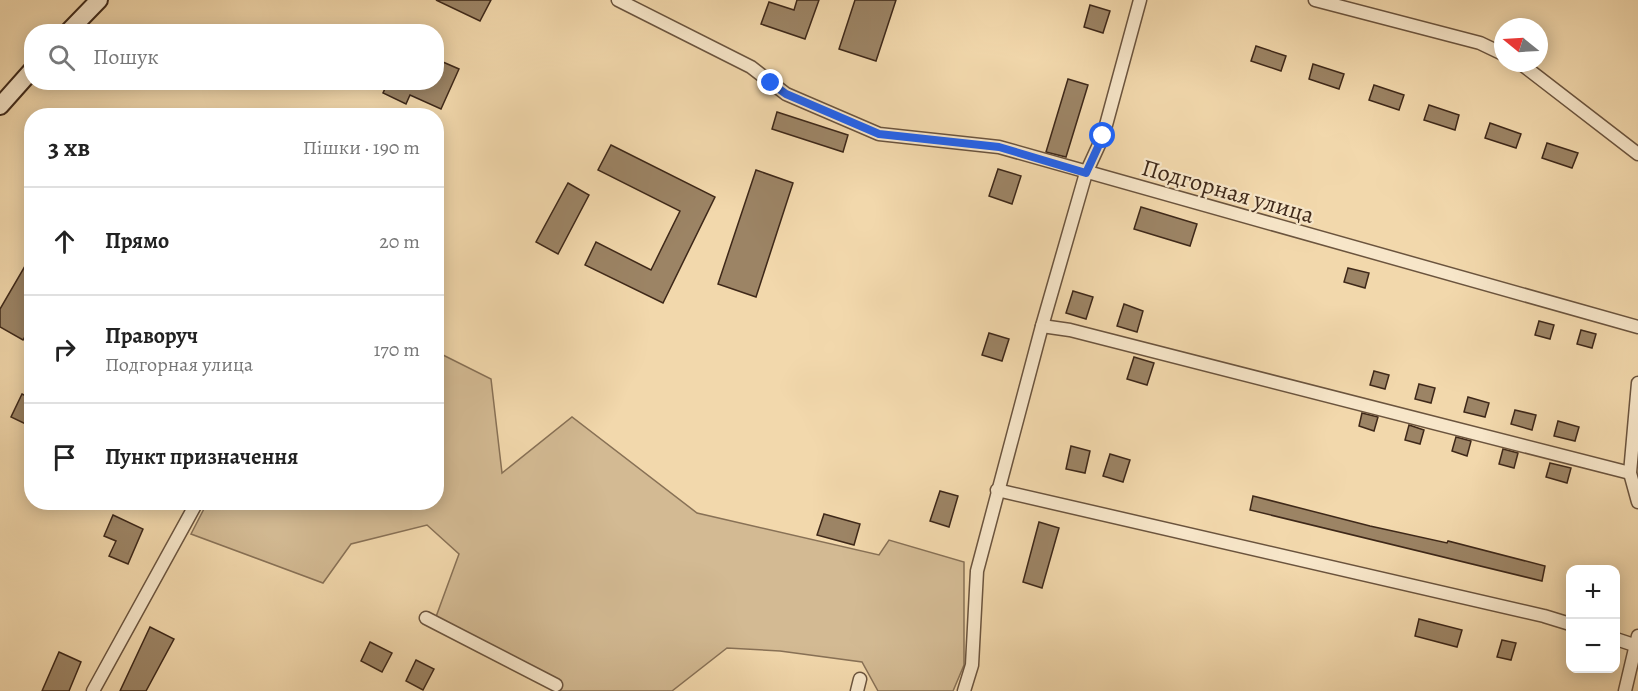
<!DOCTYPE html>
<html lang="uk">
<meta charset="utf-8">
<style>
body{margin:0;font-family:Alegreya,serif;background:#f6f6f6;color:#222}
.controls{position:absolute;right:18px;bottom:18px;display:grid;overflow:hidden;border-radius:12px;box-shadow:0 3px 15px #0003}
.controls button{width:54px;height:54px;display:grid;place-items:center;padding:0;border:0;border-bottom:2px solid #e0e0e0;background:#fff;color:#222;font:30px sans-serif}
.compass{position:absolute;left:1494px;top:18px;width:54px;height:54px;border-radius:50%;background:#fff;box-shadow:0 3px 15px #0003;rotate:288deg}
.stop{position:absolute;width:18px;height:18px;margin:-14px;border:4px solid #2563eb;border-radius:50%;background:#fff}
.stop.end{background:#2563eb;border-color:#fff;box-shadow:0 2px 6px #0008}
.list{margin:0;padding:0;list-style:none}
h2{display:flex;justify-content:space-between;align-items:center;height:78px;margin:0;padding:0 24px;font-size:26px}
h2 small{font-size:20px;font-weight:400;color:#767676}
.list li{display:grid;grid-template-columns:39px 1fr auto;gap:18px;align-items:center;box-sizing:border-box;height:108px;padding:0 24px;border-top:2px solid #e0e0e0}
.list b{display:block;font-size:22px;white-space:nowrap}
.list p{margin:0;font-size:20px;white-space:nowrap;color:#767676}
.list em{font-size:20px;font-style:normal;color:#767676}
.icon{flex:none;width:33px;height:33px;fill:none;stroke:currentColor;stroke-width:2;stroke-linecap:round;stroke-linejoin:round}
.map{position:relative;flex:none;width:1638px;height:691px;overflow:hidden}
.search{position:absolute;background:#fff;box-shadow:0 3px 15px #0003;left:24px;top:24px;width:420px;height:66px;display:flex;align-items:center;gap:15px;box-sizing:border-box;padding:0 21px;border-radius:24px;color:#767676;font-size:22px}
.panel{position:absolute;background:#fff;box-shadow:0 3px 15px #0003;left:24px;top:108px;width:420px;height:402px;border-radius:24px}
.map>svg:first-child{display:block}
.green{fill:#d3ba93;stroke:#887156;stroke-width:1.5}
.building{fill:#9c8465;stroke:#3e2819;stroke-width:1.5}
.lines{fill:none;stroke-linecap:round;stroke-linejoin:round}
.minor-casing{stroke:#6b543e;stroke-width:15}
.secondary-casing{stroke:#3e2819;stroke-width:20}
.minor{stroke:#f7e6c9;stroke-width:12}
.secondary{stroke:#f7e6c9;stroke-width:16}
.route{stroke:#2563eb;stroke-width:8}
.labels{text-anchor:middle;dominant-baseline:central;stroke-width:4.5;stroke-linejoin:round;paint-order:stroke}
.street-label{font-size:24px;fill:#3e2819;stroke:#f7e6c9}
</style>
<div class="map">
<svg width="1638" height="691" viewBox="0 0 1638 691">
<rect width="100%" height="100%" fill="#f2d8ac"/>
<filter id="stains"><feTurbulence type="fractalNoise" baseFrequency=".00333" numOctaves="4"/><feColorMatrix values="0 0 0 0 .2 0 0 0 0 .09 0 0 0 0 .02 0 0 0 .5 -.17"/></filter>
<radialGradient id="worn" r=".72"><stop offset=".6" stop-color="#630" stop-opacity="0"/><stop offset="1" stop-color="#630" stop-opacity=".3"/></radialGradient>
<!-- green -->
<polygon class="green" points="437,352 491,379 502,473 572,417 697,513 879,555 889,540 964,562 964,665 953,691 878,691 862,662 780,651 727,648 672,691 555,691 433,625 459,554 427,525 351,544 323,583 191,534 207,503 436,502"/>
<!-- building -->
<g class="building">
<polygon points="436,0 491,0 480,21"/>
<polygon points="797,0 819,0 805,39 761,24 769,2 794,10"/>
<polygon points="855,0 896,0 876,61 839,49"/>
<polygon points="1090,5 1110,11 1103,33 1084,27"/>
<polygon points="1256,46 1286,56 1281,71 1251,61"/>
<polygon points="436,59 459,69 441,109 410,95 406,104 383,93 388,82 436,82"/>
<polygon points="1313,64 1344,74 1339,89 1309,79"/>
<polygon points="1068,79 1088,85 1066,157 1046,152"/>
<polygon points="1374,85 1404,95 1399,110 1369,100"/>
<polygon points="1429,105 1459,115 1455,130 1424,120"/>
<polygon points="777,112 848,135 843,152 772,129"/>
<polygon points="1490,123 1521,134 1516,148 1485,138"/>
<polygon points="1547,143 1578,153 1572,168 1542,158"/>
<polygon points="611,145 715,197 663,303 585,265 596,242 651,270 680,211 598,170"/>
<polygon points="998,169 1021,176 1012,204 989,196"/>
<polygon points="756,170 793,183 756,297 718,284"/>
<polygon points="568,183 589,195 558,254 536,242"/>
<polygon points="1141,207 1197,224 1190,246 1134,229"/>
<polygon points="32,254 32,324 23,340 0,327 0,309"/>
<polygon points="1348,268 1369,273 1365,288 1344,282"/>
<polygon points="1073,291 1093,297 1086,319 1066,313"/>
<polygon points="1124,304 1143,311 1137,332 1117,326"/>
<polygon points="1539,321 1554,325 1550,339 1535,335"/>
<polygon points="1581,330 1596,334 1592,348 1577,344"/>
<polygon points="989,333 1009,339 1002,361 982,355"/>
<polygon points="1134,357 1154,363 1147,385 1127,379"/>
<polygon points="1374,371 1389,375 1385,389 1370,385"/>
<polygon points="1419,384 1435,388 1431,403 1415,399"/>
<polygon points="22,394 32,399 32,427 11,417"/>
<polygon points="1468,397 1489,403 1485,417 1464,412"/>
<polygon points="1515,410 1536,415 1532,430 1511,424"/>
<polygon points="1362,413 1378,417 1374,431 1359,426"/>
<polygon points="1558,421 1579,427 1575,441 1554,436"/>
<polygon points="1409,425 1424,430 1420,444 1405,440"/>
<polygon points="1456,437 1471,441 1467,456 1452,451"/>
<polygon points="1071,446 1090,451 1085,473 1066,469"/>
<polygon points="1503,449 1518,453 1514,468 1499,464"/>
<polygon points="1110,454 1130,460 1123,482 1103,476"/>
<polygon points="1550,463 1571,468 1567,483 1546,477"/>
<polygon points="940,491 958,496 949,527 930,521"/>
<polygon points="1253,496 1370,526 1447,543 1448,541 1545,566 1542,581 1250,510"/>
<polygon points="824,514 860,524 854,545 817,535"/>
<polygon points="113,515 143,529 128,564 109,556 116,541 104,536"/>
<polygon points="1039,522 1059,528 1042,588 1023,582"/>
<polygon points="1419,619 1462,630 1457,647 1415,636"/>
<polygon points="150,627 174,639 146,691 120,691"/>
<polygon points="1502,640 1516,643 1511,660 1497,657"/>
<polygon points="370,642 392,653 382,672 361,661"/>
<polygon points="59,652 81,662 69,691 42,691"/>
<polygon points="416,660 434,669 423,690 406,681"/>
</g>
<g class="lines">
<!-- minor casing -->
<g class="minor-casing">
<g id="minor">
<polyline points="618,0 751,67 786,94 879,134 999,147 1638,327"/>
<polyline points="1315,0 1480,43 1503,54"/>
<polyline points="1520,63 1638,154"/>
<polyline points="1042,326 1070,330 1630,473"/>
<polyline points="1638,383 1630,473 1638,502"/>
<polyline points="997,490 1544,616 1570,624"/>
<polyline points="426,618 556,685"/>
<polyline points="1616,639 1637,646"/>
<polyline points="93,691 197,502"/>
<polyline points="857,691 860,679"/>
<polyline points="964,691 972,665 977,571 1042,326 1086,173 1103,136 1140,0"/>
<polyline points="1625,691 1638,636"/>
</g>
</g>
<!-- secondary casing -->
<g class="secondary-casing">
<g id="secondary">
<polyline points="68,32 99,0"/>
<polyline points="0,106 32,70"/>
</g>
</g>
<!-- minor -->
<use href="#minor" class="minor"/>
<!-- secondary -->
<use href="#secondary" class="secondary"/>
</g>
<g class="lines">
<!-- route -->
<polyline class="route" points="771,83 786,94 879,134 999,147 1086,173 1103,136"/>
</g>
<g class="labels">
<!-- street labels -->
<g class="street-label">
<text transform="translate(1228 191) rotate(16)">Подгорная улица</text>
</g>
</g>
<rect width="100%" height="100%" filter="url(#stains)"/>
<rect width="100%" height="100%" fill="url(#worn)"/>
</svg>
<div class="controls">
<button>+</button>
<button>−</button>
</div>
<svg class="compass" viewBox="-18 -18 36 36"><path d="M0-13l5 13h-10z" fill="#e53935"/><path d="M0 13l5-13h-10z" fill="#767676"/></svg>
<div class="stop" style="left:1103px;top:136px"></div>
<div class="stop end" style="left:771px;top:83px"></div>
<div class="search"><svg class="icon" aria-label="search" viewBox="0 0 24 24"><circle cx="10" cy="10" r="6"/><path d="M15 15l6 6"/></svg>Пошук</div>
<section class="panel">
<h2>3 хв<small>Пішки · 190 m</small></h2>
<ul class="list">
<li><svg class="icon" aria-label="ahead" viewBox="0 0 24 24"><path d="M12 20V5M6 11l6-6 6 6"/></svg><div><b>Прямо</b></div><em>20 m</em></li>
<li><svg class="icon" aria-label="right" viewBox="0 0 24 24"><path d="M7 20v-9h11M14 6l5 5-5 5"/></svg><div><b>Праворуч</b><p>Подгорная улица</p></div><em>170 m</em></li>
<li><svg class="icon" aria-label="arrive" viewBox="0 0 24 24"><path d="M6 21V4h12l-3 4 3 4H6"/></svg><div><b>Пункт призначення</b></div></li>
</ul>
</section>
</div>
